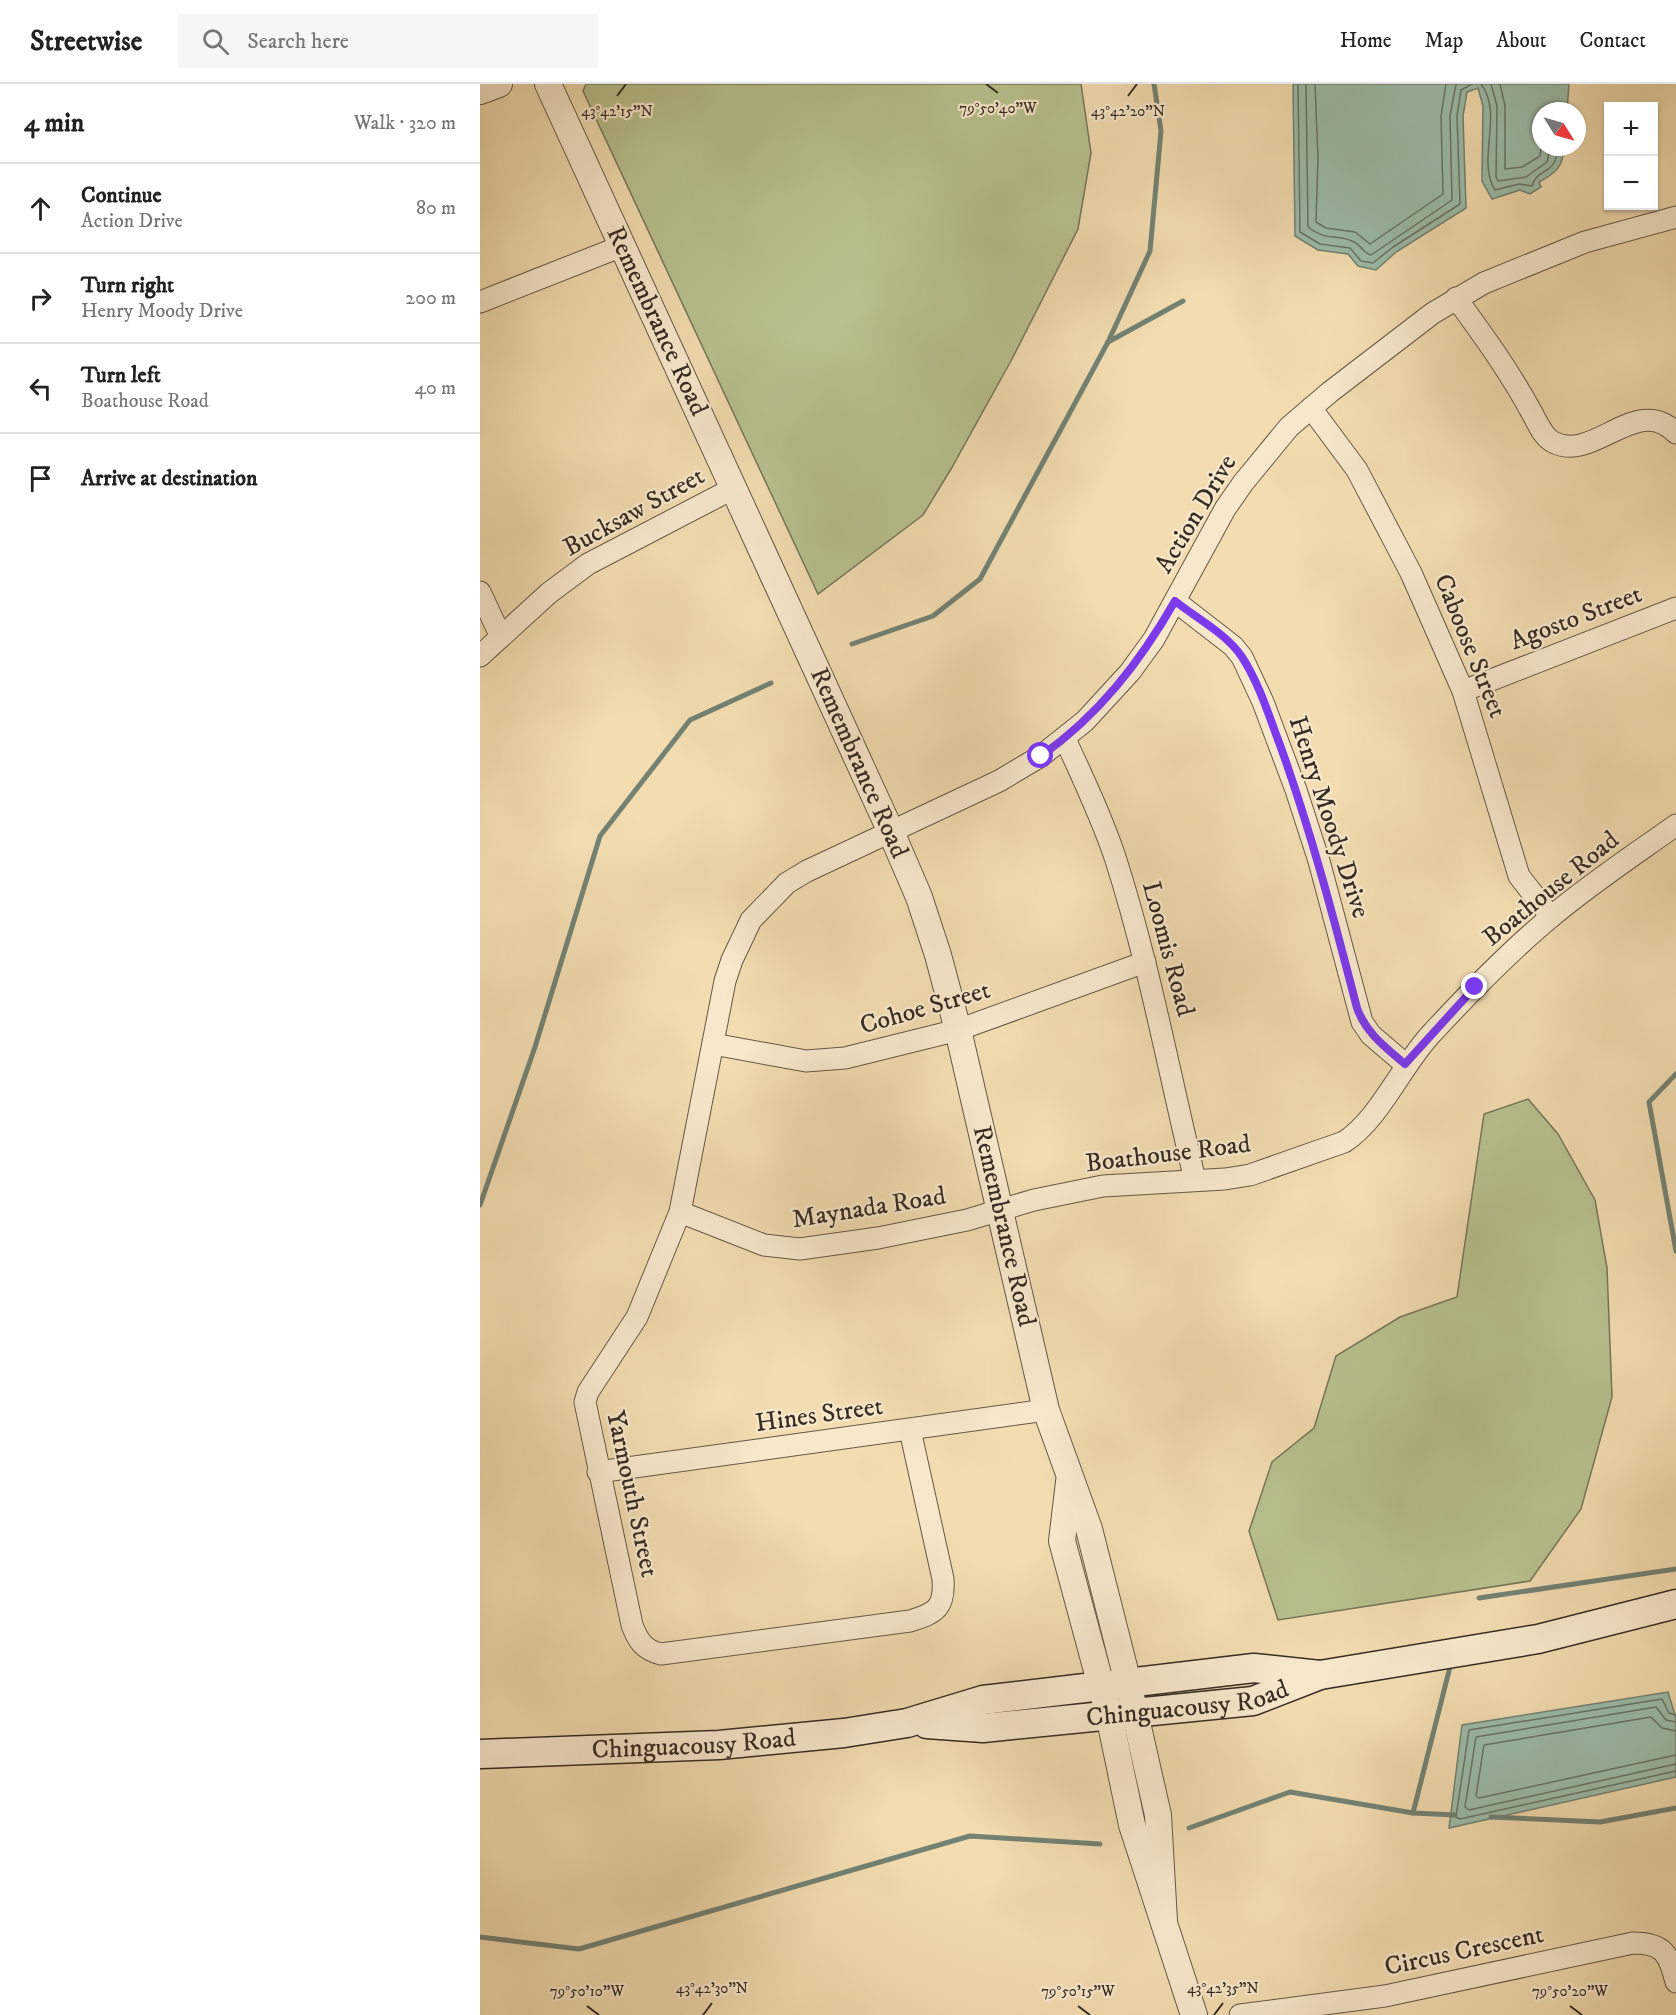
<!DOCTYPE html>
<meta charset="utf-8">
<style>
body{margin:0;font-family:"IM FELL DW Pica",serif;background:#f6f6f6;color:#222}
.controls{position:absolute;right:18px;top:18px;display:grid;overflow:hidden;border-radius:0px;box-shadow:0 2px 4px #0004}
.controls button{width:54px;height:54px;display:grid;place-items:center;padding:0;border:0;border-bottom:2px solid #e0e0e0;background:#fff;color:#222;font:30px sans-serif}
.compass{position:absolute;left:1052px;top:18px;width:54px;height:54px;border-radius:50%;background:#fff;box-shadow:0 2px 4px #0004;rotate:127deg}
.stop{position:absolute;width:18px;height:18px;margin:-14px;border:4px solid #7c3aed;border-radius:50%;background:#fff}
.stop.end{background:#7c3aed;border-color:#fff;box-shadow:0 2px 6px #0008}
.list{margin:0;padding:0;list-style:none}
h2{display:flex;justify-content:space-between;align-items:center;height:78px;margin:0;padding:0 24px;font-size:26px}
h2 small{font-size:20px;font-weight:400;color:#767676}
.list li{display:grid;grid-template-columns:39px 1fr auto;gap:18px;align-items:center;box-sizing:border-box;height:90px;padding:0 24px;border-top:2px solid #e0e0e0}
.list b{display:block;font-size:22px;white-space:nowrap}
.list p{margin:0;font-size:20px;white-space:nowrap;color:#767676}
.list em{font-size:20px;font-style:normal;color:#767676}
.icon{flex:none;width:33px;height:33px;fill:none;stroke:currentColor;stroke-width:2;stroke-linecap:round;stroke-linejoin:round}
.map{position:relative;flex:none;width:1196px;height:1931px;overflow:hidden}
header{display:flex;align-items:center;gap:36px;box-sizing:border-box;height:84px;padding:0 30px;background:#fff;border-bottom:2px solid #e0e0e0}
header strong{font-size:28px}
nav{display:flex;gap:33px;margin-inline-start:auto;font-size:21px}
.search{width:420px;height:54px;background:#f6f6f6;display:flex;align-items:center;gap:15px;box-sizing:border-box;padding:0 21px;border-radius:0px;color:#767676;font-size:22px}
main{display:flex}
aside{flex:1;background:#fff}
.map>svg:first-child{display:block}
.green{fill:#b7c18d;stroke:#767658;stroke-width:1.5}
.water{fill:#9bbca9;stroke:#738273;stroke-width:1.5}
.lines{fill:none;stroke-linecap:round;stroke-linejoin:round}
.shore{stroke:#687466;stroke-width:1.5}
.stream{stroke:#738273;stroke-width:5}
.minor-casing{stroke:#655846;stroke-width:23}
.tertiary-casing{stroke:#655846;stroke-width:28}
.secondary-casing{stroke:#362c23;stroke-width:31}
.minor{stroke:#f7e8cc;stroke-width:21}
.tertiary{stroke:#f7e8cc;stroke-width:26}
.secondary{stroke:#f7e8cc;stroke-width:28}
.route{stroke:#7c3aed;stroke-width:8}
.ticks{fill:none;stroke:#362c23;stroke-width:2}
.labels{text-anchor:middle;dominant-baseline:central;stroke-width:4.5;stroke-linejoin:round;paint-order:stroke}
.street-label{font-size:26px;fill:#362c23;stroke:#f7e8cc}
.ticks-label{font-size:15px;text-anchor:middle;fill:#362c23;stroke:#f7e8cc;stroke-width:4.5;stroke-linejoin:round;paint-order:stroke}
</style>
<header>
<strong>Streetwise</strong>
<div class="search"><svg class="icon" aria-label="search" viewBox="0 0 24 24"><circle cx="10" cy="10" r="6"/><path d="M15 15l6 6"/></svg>Search here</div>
<nav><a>Home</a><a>Map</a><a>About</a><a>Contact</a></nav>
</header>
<main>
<aside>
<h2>4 min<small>Walk · 320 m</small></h2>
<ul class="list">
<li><svg class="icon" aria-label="ahead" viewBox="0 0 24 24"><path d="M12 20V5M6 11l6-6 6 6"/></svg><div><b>Continue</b><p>Action Drive</p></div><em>80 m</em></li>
<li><svg class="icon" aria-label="right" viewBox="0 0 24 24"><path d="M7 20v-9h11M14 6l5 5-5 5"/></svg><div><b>Turn right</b><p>Henry Moody Drive</p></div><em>200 m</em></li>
<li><svg class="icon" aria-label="left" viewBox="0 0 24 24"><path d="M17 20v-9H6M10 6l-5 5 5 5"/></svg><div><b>Turn left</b><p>Boathouse Road</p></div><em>40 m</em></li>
<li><svg class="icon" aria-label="arrive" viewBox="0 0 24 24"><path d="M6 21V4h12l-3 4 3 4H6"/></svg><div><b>Arrive at destination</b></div></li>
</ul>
</aside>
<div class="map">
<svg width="1196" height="1931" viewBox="0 0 1196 1931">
<rect width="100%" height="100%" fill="#f2dcb0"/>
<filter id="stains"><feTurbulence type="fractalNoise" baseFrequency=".00333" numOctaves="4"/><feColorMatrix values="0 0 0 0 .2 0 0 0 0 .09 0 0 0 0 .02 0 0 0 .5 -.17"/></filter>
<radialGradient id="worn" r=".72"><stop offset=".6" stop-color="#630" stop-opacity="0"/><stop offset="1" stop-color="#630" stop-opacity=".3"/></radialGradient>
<!-- green -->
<g class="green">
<polygon points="106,0 601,0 611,69 598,145 532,275 471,385 443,431 338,510 103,7"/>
<polygon points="1048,1015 1078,1050 1115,1116 1127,1184 1132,1313 1101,1425 1050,1497 798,1536 769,1447 792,1378 834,1344 856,1272 920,1233 977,1213 1004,1030"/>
</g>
<!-- water -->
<g class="water">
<path d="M813,0h276l-2,27h-26v36h23c-1,20 -8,26 -25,35l2,5 -11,7 -10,-4 -28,9 -10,-18 1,-75 -5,-18 -11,4 -4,24 3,92 -70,44 -20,18 -18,-4 -10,-12 -30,-4 -23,-14z"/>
<polygon points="1188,1608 1196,1634 1196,1693 969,1744 982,1641"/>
</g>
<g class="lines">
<!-- shore -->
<g class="shore">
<polyline points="818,0 820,148 840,160 870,164 881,177 893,179 913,163 980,120 977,32 981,6 992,0"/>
<path d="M826,0l2,143c17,14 27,7 44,14 9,3 10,12 19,14l81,-55 -2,-84 6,-32"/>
<polyline points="835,0 838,74 836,138 846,144 875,148 890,160 963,110 961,32 966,0"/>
<path d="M1001,0c23,30 -5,76 14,106l24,-6 13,2c6,-20 24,-9 26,-39"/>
<polyline points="1011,0 1017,22 1016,93 1018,97 1046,93 1067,78 1070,63"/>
<polyline points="1020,0 1025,22 1025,85 1042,83 1060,72 1061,63"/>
<polyline points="1196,1631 1189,1629 1182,1615 989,1646 976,1733 980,1735 1196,1687"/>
<polyline points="1196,1638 1186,1636 1176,1623 996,1653 985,1723 989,1726 1196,1680"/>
<polyline points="1196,1647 1182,1644 1171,1633 1004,1661 996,1712 999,1714 1196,1671"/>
</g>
<!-- stream -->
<g class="stream">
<polyline points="628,258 703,217"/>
<polyline points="372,560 453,532 500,495 628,258 670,167 681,47 674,0"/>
<polyline points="1196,990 1169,1018 1196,1167"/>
<polyline points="0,1121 55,963 120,752 210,636 291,599"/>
<polyline points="999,1514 1196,1485"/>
<polyline points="933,1729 971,1579"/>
<polyline points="1011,1733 1120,1738 1196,1724"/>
<polyline points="709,1744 810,1708 933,1729 975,1731"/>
<polyline points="0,1853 99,1865 490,1752 620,1760"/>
</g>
<!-- minor casing -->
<g class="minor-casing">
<g id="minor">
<path d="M976,214c27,37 54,74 76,115 5,9 11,24 21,29 40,22 84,-50 123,-9"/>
<polyline points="0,218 142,162"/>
<polyline points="831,324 877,386 931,489 983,607 1039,792 1071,833"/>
<polyline points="0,508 20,551"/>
<polyline points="695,517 753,562 762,573 783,618 816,706 839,777 882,938 891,951 925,980"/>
<polyline points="0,572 69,509 108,480 254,404"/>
<polyline points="983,607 1196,524"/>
<path d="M585,655c18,39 36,77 50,118 34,106 54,215 80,323"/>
<polyline points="233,960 326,977 365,974 478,946 665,878"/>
<path d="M200,1128l84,33 36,4 78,-11 89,-18 67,-20 69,-14 122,-7 25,-4 94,-33c36,-23 58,-78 89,-110 37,-40 76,-80 118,-115 39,-33 83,-62 125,-92"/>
<path d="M430,1346l33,149c2,29 -7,34 -33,42l-249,33c-17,-4 -23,-13 -29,-29l-47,-223 3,-10 49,-75 43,-105 45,-231 7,-21 19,-40 36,-37 20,-12 192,-90 42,-25 44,-35 45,-49 24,-33 71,-130 18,-26 46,-56 41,-35 103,-79 51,-30 101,-41 91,-25"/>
<polyline points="118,1388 566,1326"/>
<path d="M760,1931l145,-19 248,-53c31,0 36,11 43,39"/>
</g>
</g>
<!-- tertiary casing -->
<g class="tertiary-casing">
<g id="tertiary">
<polyline points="68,0 411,748 439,813 458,871 478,946 566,1326 609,1445 648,1599 678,1731 684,1837"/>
<polyline points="0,7 19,0"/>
<polyline points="589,1398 582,1457 629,1631 652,1741 714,1931"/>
</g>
</g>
<!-- secondary casing -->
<g class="secondary-casing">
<g id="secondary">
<path id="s1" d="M447,1640l56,4 270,-27 67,-26 218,-36 138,-35"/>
<path id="s2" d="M0,1670l239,-9 125,-12 63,-10 76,-23 271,-32 66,7"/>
</g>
</g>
<!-- minor -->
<use href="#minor" class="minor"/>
<!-- tertiary -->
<use href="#tertiary" class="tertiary"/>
<!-- secondary -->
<use href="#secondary" class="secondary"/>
</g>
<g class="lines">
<!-- route -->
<path class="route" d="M561,672c58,-41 99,-94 134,-155 21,17 52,33 67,56 17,26 27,59 38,88 31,86 54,174 77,263 9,25 28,39 48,56l70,-77"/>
</g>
<!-- ticks -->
<path class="ticks" d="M506,0l12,9M137,12l9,-12M648,12l9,-12M107,1922l12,9M598,1922l12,9M1090,1922l12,9M223,1931l9,-12M734,1931l9,-12"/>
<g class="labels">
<!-- street labels -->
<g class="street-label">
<text transform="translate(177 237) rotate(65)">Remembrance Road</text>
<text transform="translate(154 428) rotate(-29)">Bucksaw Street</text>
<text transform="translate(716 430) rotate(-59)">Action Drive</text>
<text transform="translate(1096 534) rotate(-21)">Agosto Street</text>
<text transform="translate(990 562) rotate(68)">Caboose Street</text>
<text transform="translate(379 679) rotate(66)">Remembrance Road</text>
<text transform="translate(849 733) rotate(72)">Henry Moody Drive</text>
<text transform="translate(1071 805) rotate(-39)">Boathouse Road</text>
<text transform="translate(688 865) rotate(75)">Loomis Road</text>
<text transform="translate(445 924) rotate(-16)">Cohoe Street</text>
<text transform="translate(688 1070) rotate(-7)">Boathouse Road</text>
<text transform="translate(389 1124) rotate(-9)">Maynada Road</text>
<text transform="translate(524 1142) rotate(77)">Remembrance Road</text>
<text transform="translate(339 1331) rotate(-8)">Hines Street</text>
<text transform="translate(152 1410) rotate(78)">Yarmouth Street</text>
<text stroke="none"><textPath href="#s1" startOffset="262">Chinguacousy Road</textPath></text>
<text stroke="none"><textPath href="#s2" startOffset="214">Chinguacousy Road</textPath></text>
<text transform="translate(984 1867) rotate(-12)">Circus Crescent</text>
</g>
</g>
<g class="ticks-label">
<text x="518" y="29">79°50'40"W</text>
<text x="137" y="32">43°42'15"N</text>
<text x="648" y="32">43°42'20"N</text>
<text x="232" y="1909">43°42'30"N</text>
<text x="743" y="1909">43°42'35"N</text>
<text x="107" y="1912">79°50'10"W</text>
<text x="598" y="1912">79°50'15"W</text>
<text x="1090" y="1912">79°50'20"W</text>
</g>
<rect width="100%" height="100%" filter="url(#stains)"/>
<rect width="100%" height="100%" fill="url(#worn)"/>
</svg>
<div class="controls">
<button>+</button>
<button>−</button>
</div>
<svg class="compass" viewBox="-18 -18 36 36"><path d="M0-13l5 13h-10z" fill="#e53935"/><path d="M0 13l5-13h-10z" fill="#767676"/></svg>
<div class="stop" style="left:561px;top:672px"></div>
<div class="stop end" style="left:995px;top:903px"></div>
</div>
</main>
